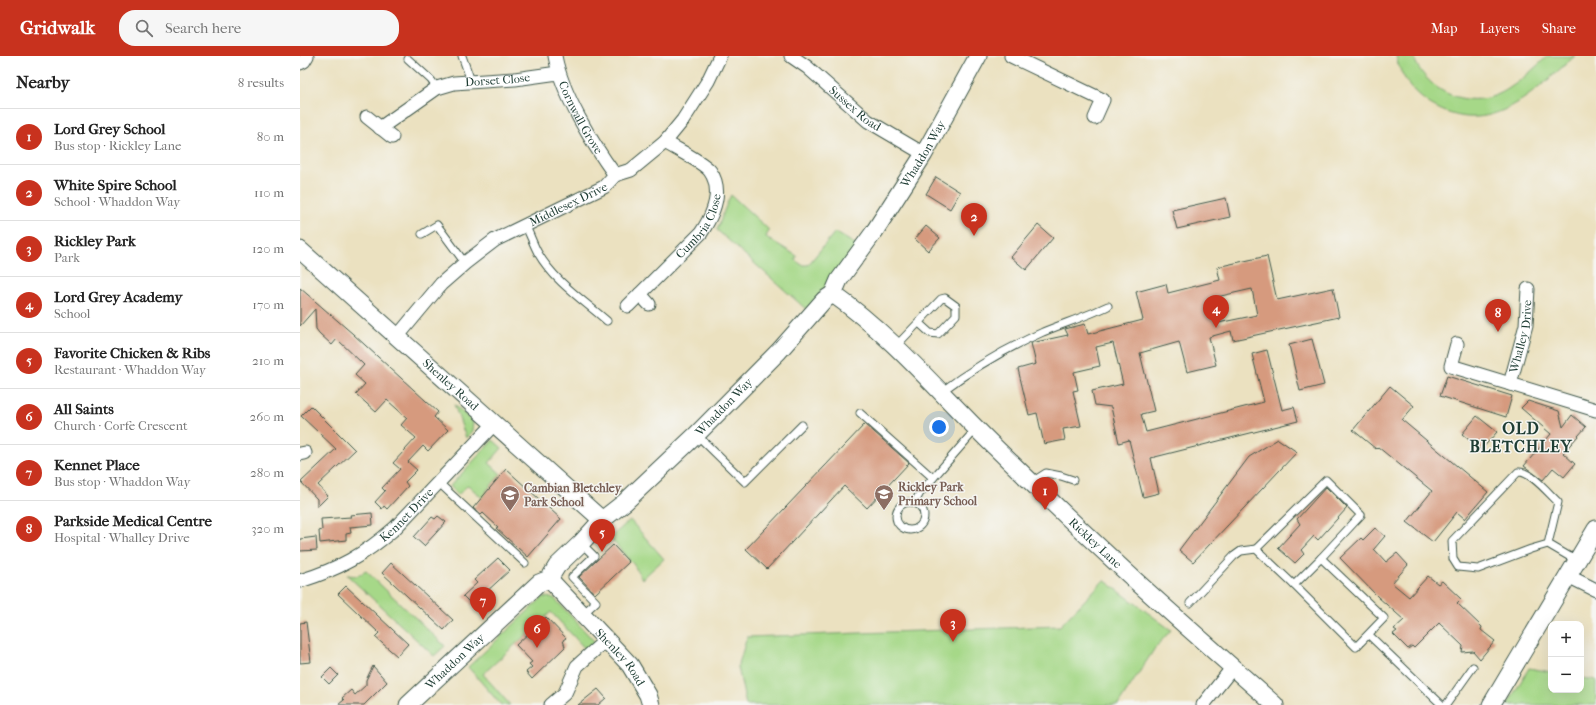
<!DOCTYPE html>
<meta charset="utf-8">
<style>
body{margin:0;font-family:"IM FELL French Canon",serif;background:#f6f6f6;color:#222}
.controls{position:absolute;right:12px;bottom:12px;display:grid;overflow:hidden;border-radius:8px;box-shadow:0 4px 16px #0002}
.controls button{width:36px;height:36px;display:grid;place-items:center;padding:0;border:0;border-bottom:1px solid #e0e0e0;background:#fff;color:#222;font:20px sans-serif}
.you{position:absolute;left:639px;top:371px;width:14px;height:14px;margin:-10px;border:3px solid #fff;border-radius:50%;background:#1a73e8;box-shadow:0 0 0 6px #1a73e833}
.badge{display:grid;place-items:center;width:26px;height:26px;border-radius:50%;background:#c8321e;color:#fff;font-size:13px;font-weight:700}
.pin{position:absolute;translate:-50% -33px;filter:drop-shadow(0 1px 2px #0008)}
.pin::after{content:'';position:absolute;top:21px;width:14px;height:12px;background:inherit;clip-path:polygon(0 0,100% 0,50% 100%)}
.list{margin:0;padding:0;list-style:none}
h2{display:flex;justify-content:space-between;align-items:center;height:52px;margin:0;padding:0 16px;font-size:17px}
h2 small{font-size:13px;font-weight:400;color:#767676}
.list li{display:grid;grid-template-columns:26px 1fr auto;gap:12px;align-items:center;box-sizing:border-box;height:56px;padding:0 16px;border-top:1px solid #e0e0e0}
.list b{display:block;font-size:15px;white-space:nowrap}
.list p{margin:0;font-size:13px;white-space:nowrap;color:#767676}
.list em{font-size:13px;font-style:normal;color:#767676}
.icon{flex:none;width:22px;height:22px;fill:none;stroke:currentColor;stroke-width:2;stroke-linecap:round;stroke-linejoin:round}
.map{position:relative;flex:none;width:1296px;height:649px;overflow:hidden}
header{display:flex;align-items:center;gap:24px;box-sizing:border-box;height:56px;padding:0 20px;background:#c8321e;color:#fff}
header strong{font-size:19px}
nav{display:flex;gap:22px;margin-inline-start:auto;font-size:14px}
.search{width:280px;height:36px;background:#f6f6f6;display:flex;align-items:center;gap:10px;box-sizing:border-box;padding:0 14px;border-radius:16px;color:#767676;font-size:15px}
main{display:flex}
aside{flex:1;background:#fff}
.map>svg:first-child{display:block}
.green{fill:#a6d888;stroke:#628a5e}
.building{fill:#d69a7e;fill-rule:evenodd}
.lines{fill:none;stroke-linecap:round;stroke-linejoin:round}
.service-casing{stroke:#3e5649;stroke-width:9}
.minor-casing{stroke:#3e5649;stroke-width:15}
.tertiary-casing{stroke:#3e5649;stroke-width:19}
.service{stroke:#fff;stroke-width:7}
.minor{stroke:#fff;stroke-width:13}
.tertiary{stroke:#fff;stroke-width:17}
.labels{text-anchor:middle;dominant-baseline:central;stroke-width:3;stroke-linejoin:round;paint-order:stroke}
.street-label{font-size:12px;fill:#1f3d34;stroke:#f6f6f2}
.education-label{font-size:12px;font-weight:bold;fill:#785e54;stroke:#f6f6f2;text-anchor:start}
.district-label{font-size:16px;font-weight:bold;letter-spacing:1px;fill:#1f3d34;stroke:#f6f6f2}
</style>
<header>
<strong>Gridwalk</strong>
<div class="search"><svg class="icon" aria-label="search" viewBox="0 0 24 24"><circle cx="10" cy="10" r="6"/><path d="M15 15l6 6"/></svg>Search here</div>
<nav><a>Map</a><a>Layers</a><a>Share</a></nav>
</header>
<main>
<aside>
<h2>Nearby<small>8 results</small></h2>
<ul class="list">
<li><span class="badge">1</span><div><b>Lord Grey School</b><p>Bus stop · Rickley Lane</p></div><em>80 m</em></li>
<li><span class="badge">2</span><div><b>White Spire School</b><p>School · Whaddon Way</p></div><em>110 m</em></li>
<li><span class="badge">3</span><div><b>Rickley Park</b><p>Park</p></div><em>120 m</em></li>
<li><span class="badge">4</span><div><b>Lord Grey Academy</b><p>School</p></div><em>170 m</em></li>
<li><span class="badge">5</span><div><b>Favorite Chicken &amp; Ribs</b><p>Restaurant · Whaddon Way</p></div><em>210 m</em></li>
<li><span class="badge">6</span><div><b>All Saints</b><p>Church · Corfe Crescent</p></div><em>260 m</em></li>
<li><span class="badge">7</span><div><b>Kennet Place</b><p>Bus stop · Whaddon Way</p></div><em>280 m</em></li>
<li><span class="badge">8</span><div><b>Parkside Medical Centre</b><p>Hospital · Whalley Drive</p></div><em>320 m</em></li>
</ul>
</aside>
<div class="map">
<svg width="1296" height="649" viewBox="0 0 1296 649">
<rect width="100%" height="100%" fill="#f6f6f2"/>
<filter id="ink" filterUnits="userSpaceOnUse"><feTurbulence type="fractalNoise" baseFrequency=".025" numOctaves="2"/><feDisplacementMap in="SourceGraphic" scale="8" xChannelSelector="R" yChannelSelector="G"/><feConvolveMatrix kernelMatrix="1 2 1 2 8 2 1 2 1" color-interpolation-filters="sRGB"/></filter>
<filter id="wash" filterUnits="userSpaceOnUse"><feTurbulence type="fractalNoise" baseFrequency=".012" numOctaves="4" result="noise"/><feDisplacementMap in="SourceGraphic" scale="16" xChannelSelector="R" yChannelSelector="G"/><feGaussianBlur stdDeviation="0.9" result="paint"/><feColorMatrix in="noise" values="0 0 0 0 0 0 0 0 0 0 0 0 0 0 0 0 0 1.4 0 .05"/><feComposite in="paint" operator="in"/></filter>
<g filter="url(#wash)">
<rect width="100%" height="100%" fill="#ebe1c0"/>
<!-- green -->
<g class="green">
<path d="M1096,0h17c15,39 60,56 95,33 11,-7 21,-16 31,-25 2,-2 6,-6 9,-8 5,0 21,0 27,0 -42,36 -85,85 -145,48 -17,-11 -30,-28 -34,-48z"/>
<path d="M431,139l38,35 -3,7 31,19 -2,4 7,5h6l27,-33 23,14 -51,64 -90,-80c5,-12 8,-24 14,-35z"/>
<polygon points="154,348 173,366 172,375 166,382"/>
<polygon points="193,384 202,392 189,407 201,418 186,435 187,436 182,442 168,429 158,439 150,430"/>
<polygon points="330,464 364,503 342,523 334,509 310,482"/>
<polygon points="66,515 145,590 134,600 47,519 57,520"/>
<polygon points="804,524 871,574 855,592 818,649 446,649 438,611 447,581 760,570"/>
<polygon points="243,541 254,542 295,586 288,596 251,556 183,618 210,649 201,649 168,611"/>
<polygon points="1229,612 1251,616 1251,634 1281,634 1281,622 1296,624 1296,649 1207,649"/>
</g>
<g id="blocks">
<!-- building -->
<g class="building">
<polygon points="636,121 660,136 650,153 626,138"/>
<polygon points="926,142 930,161 877,173 872,154"/>
<polygon points="738,169 753,182 726,214 711,201"/>
<polygon points="626,170 640,182 628,195 615,183"/>
<path d="M967,200l10,44 56,-12 6,29 -106,23 -2,-9 -22,6 7,28 -29,7 -8,-30 -39,11 14,58 -13,3 5,18 118,-30 -12,-48 15,-4 15,60 12,-3 4,14 -147,37 8,35 -16,4 -14,-57 -10,3 -8,-36 -16,-2 -3,-14 31,-7 -10,-41 -17,4 4,19 -26,6 4,18 -5,1 8,35 -18,3 2,11 -21,4 -7,-31 -8,2 -11,-46 18,-5 -5,-21 37,-8 -3,-6 20,-5 3,10 55,-14 -7,-28 30,-8 2,9 52,-13 -3,-13zM952,233l5,26 -39,8 -6,-25z"/>
<polygon points="0,232 53,278 138,356 134,361 148,374 128,395 123,390 108,406 117,414 105,426 108,430 87,453 84,450 82,453 75,446 85,435 82,432 100,413 93,407 116,382 101,369 107,362 87,344 76,356 56,338 65,328 55,319 64,309 37,283 32,289 19,277 16,273 15,253 0,270"/>
<polygon points="1012,283 1024,329 1000,335 989,289"/>
<polygon points="1147,320 1212,340 1206,361 1140,340"/>
<polygon points="1090,330 1114,350 1102,364 1188,436 1165,463 1157,456 1133,486 1107,466 1132,435 1078,391 1076,393 1053,374"/>
<polygon points="1228,345 1259,355 1263,371 1272,359 1286,371 1263,397 1275,408 1264,421 1253,412 1243,424 1224,410 1251,378 1221,352"/>
<polygon points="11,350 55,394 18,429 28,440 17,451 17,443 1,426 36,393 1,360"/>
<polygon points="1177,360 1197,376 1181,394 1162,378"/>
<polygon points="565,368 609,407 567,452 544,430 467,513 446,493"/>
<polygon points="978,383 997,396 893,506 879,494 949,401"/>
<polygon points="206,413 261,463 228,501 196,472 198,471 183,457 181,459 173,452"/>
<polygon points="1026,431 1047,452 1018,484 1014,480 1001,494 1004,498 995,507 978,492 1000,468 997,463"/>
<polygon points="72,457 73,469 50,471 51,477 46,478 46,484 20,487 19,475 22,474 21,463 51,461 50,459"/>
<polygon points="138,460 146,466 124,490 114,481 132,461 135,463"/>
<polygon points="1075,472 1085,480 1074,493 1086,506 1097,497 1108,509 1092,527 1109,541 1128,520 1138,528 1142,525 1161,543 1157,547 1182,571 1181,574 1195,585 1180,603 1173,595 1162,596 1163,590 1139,567 1114,592 1112,590 1108,593 1093,578 1097,575 1094,573 1104,564 1078,541 1040,502 1061,482 1063,484"/>
<polygon points="16,481 17,494 0,495 0,483"/>
<polygon points="313,489 329,506 295,538 279,521"/>
<polygon points="198,502 210,514 172,549 163,540 177,527 174,524"/>
<polygon points="91,507 153,564 144,574 82,517"/>
<polygon points="46,530 108,588 97,600 75,581 79,577 38,538"/>
<polygon points="246,561 266,582 263,584 265,591 232,623 226,616 232,611 229,608 232,606 216,589"/>
<polygon points="6,566 11,606 0,607 0,567"/>
<polygon points="73,610 87,626 64,649 38,649 44,644 42,642 51,634 55,639 66,629 66,624"/>
<polygon points="31,612 38,619 29,628 22,621"/>
<polygon points="298,633 306,642 298,649 278,649"/>
</g>
</g>
</g>
<g filter="url(#ink)">
<use href="#blocks" fill-opacity="0" stroke="#3e5649" stroke-width="1"/>
<g class="lines">
<!-- service casing -->
<g class="service-casing">
<g id="service">
<polyline points="162,0 171,25"/>
<polyline points="108,3 131,24 137,32"/>
<path d="M225,169c5,9 8,19 13,28 16,28 45,47 69,68"/>
<polyline points="122,178 137,169 165,207"/>
<polyline points="596,290 641,243 645,242 656,250 656,259 638,278 630,277 619,267"/>
<path d="M641,336c32,-24 66,-44 102,-60 22,-9 44,-16 65,-26"/>
<polyline points="560,357 633,422"/>
<polyline points="397,379 445,426 502,369"/>
<polyline points="138,426 225,507"/>
<polyline points="732,426 746,417 761,420 773,424"/>
<polyline points="615,446 620,437 676,373"/>
<circle cx="610" cy="460" r="14"/>
<polyline points="281,487 294,500 272,521 296,546 283,558"/>
<path d="M1248,488l10,-42c-9,-8 -28,-32 -40,-30l-66,69 1,18 5,8 20,2 53,-20 17,-5 29,17"/>
<polygon points="1021,502 1084,562 1056,591 994,529"/>
<polyline points="994,529 956,493 1026,424 1061,459 1021,502"/>
<polyline points="890,547 934,500 941,495 956,493"/>
<polyline points="1069,579 1142,649"/>
<polyline points="1146,649 1173,611"/>
</g>
</g>
<!-- minor casing -->
<g class="minor-casing">
<g id="minor">
<path id="s1" d="M255,0c7,38 37,87 60,119"/>
<path id="s2" d="M491,0l16,11 61,54 56,33"/>
<polyline points="711,0 803,44 795,62"/>
<polyline points="0,7 4,5 7,0"/>
<polyline points="67,61 92,81"/>
<path id="s3" d="M80,72l57,-40 17,-5 61,-4 43,-6"/>
<polyline points="340,238 349,248"/>
<path id="s4" d="M328,250l73,-73c12,-18 23,-42 9,-62 -7,-9 -34,-22 -45,-29"/>
<path id="s5" d="M97,281l44,-53 24,-21 30,-23 109,-53 11,-12 16,-5 34,-28 18,-22 25,-39 12,-25"/>
<polyline points="1157,288 1151,310 1296,354"/>
<path id="s6" d="M1210,328l16,-59 2,-36"/>
<polyline points="0,398 5,397"/>
<polyline points="1268,520 1296,534"/>
<path id="s7" d="M0,525c39,-12 64,-26 95,-53l99,-104"/>
<polyline points="251,649 265,637 277,610 307,583"/>
<polyline points="903,649 933,611"/>
</g>
</g>
<!-- tertiary casing -->
<g class="tertiary-casing">
<g id="tertiary">
<path id="s8" d="M0,194l302,270"/>
<path id="s9" d="M533,238c61,43 109,102 163,154 46,45 93,90 141,134 45,41 92,82 138,123"/>
<path id="s10" d="M249,523l81,86 18,30 3,10"/>
<path id="s11" d="M108,649l131,-122 10,-4 8,-13 24,-23 21,-23 23,-18 71,-67 83,-84 45,-51 9,-6 6,-14 35,-48 50,-78 54,-98"/>
<polyline points="1191,649 1296,473"/>
</g>
</g>
<!-- service -->
<use href="#service" class="service"/>
<!-- minor -->
<use href="#minor" class="minor"/>
<!-- tertiary -->
<use href="#tertiary" class="tertiary"/>
</g>
</g>
<!-- icons -->
<defs>
<g id="school-pin" transform="scale(1)"><path d="M0 17L-7.5 6A9.5 9.5 0 1 1 7.5 6Z" fill="#8d6e63" stroke="#f6f6f2"/><path d="M0-5L7-2L0 1L-7-2ZM-4 1L0 2.5L4 1V4Q0 6-4 4Z" fill="#fff"/></g>
</defs>
<g fill-rule="evenodd">
<use href="#school-pin" x="584" y="438"/>
<use href="#school-pin" x="210" y="439"/>
</g>
<g class="labels">
<!-- street labels -->
<g class="street-label">
<text stroke="none"><textPath href="#s3" startOffset="131">Dorset Close</textPath></text>
<text stroke="none"><textPath href="#s2" startOffset="83">Sussex Road</textPath></text>
<text stroke="none"><textPath href="#s1" startOffset="67">Cornwall Grove</textPath></text>
<text stroke="none"><textPath href="#s11" startOffset="760">Whaddon Way</textPath></text>
<text stroke="none"><textPath href="#s5" startOffset="220">Middlesex Drive</textPath></text>
<text stroke="none"><textPath href="#s4" startOffset="108">Cumbria Close</textPath></text>
<text stroke="none"><textPath href="#s6" startOffset="49">Whalley Drive</textPath></text>
<text stroke="none"><textPath href="#s8" startOffset="202">Shenley Road</textPath></text>
<text stroke="none"><textPath href="#s11" startOffset="436">Whaddon Way</textPath></text>
<text stroke="none"><textPath href="#s7" startOffset="127">Kennet Drive</textPath></text>
<text stroke="none"><textPath href="#s9" startOffset="362">Rickley Lane</textPath></text>
<text stroke="none"><textPath href="#s10" startOffset="106">Shenley Road</textPath></text>
<text stroke="none"><textPath href="#s11" startOffset="64">Whaddon Way</textPath></text>
</g>
<!-- education labels -->
<g class="education-label">
<text x="598" y="431">Rickley Park<tspan x="598" dy="14">Primary School</tspan></text>
<text x="224" y="432">Cambian Bletchley<tspan x="224" dy="14">Park School</tspan></text>
</g>
<!-- district labels -->
<g class="district-label">
<text x="1221" y="372">OLD<tspan x="1221" dy="18">BLETCHLEY</tspan></text>
</g>
</g>
</svg>
<div class="controls">
<button>+</button>
<button>−</button>
</div>
<div class="you"></div>
<div class="pin badge" style="left:745px;top:454px">1</div>
<div class="pin badge" style="left:674px;top:180px">2</div>
<div class="pin badge" style="left:653px;top:586px">3</div>
<div class="pin badge" style="left:916px;top:272px">4</div>
<div class="pin badge" style="left:302px;top:496px">5</div>
<div class="pin badge" style="left:237px;top:592px">6</div>
<div class="pin badge" style="left:183px;top:564px">7</div>
<div class="pin badge" style="left:1198px;top:276px">8</div>
</div>
</main>
